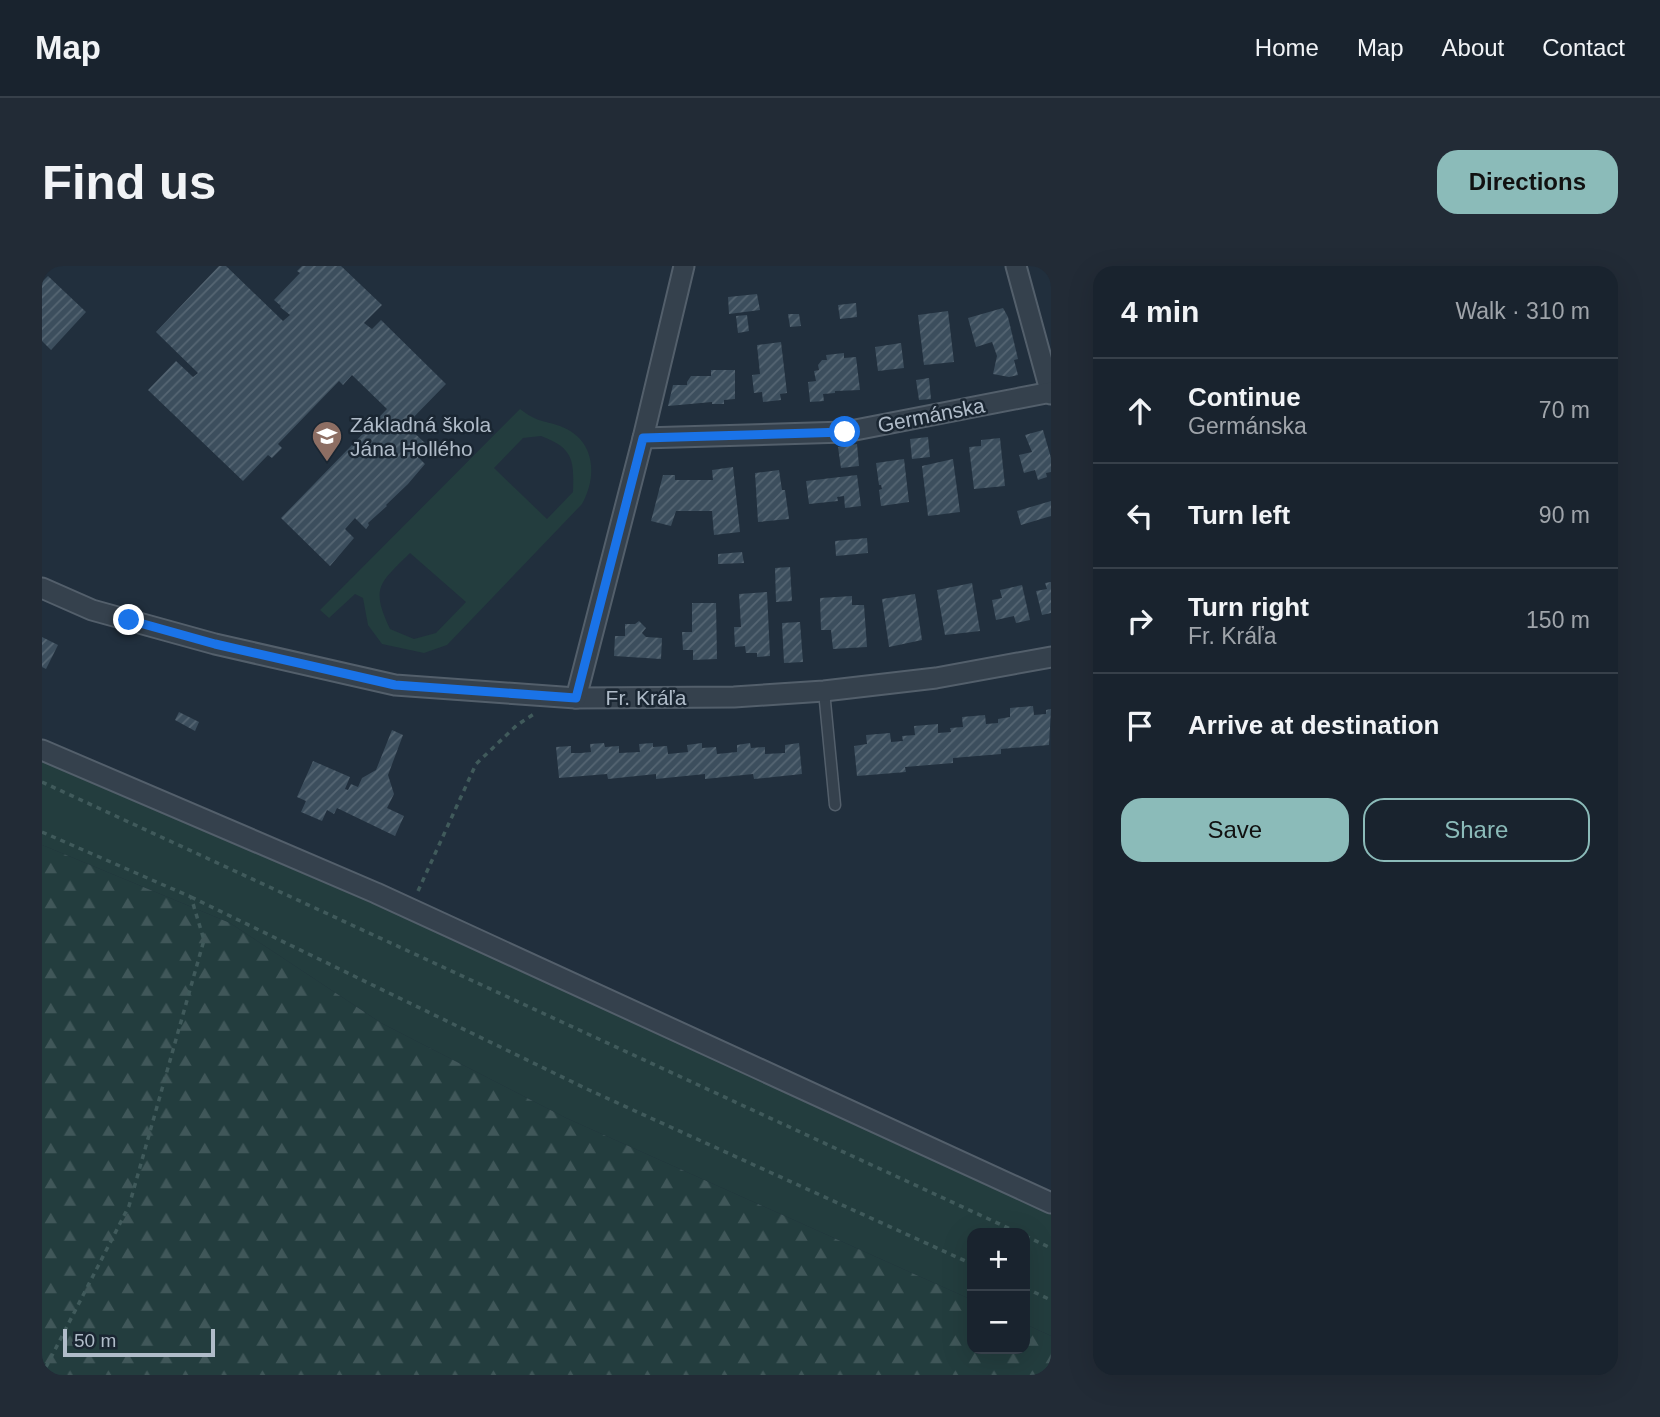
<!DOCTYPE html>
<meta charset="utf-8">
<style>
body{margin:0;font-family:Helvetica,sans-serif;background:#222b36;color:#f1f3f6}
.controls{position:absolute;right:21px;bottom:21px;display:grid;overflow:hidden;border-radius:14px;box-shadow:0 7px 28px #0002}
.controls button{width:63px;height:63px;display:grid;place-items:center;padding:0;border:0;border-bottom:2px solid #37404a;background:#19232e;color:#f1f3f6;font:35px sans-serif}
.scale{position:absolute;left:21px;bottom:18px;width:152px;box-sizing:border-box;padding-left:7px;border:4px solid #b0bcc9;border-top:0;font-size:19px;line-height:24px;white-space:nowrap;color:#b0bcc9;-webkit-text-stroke:5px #1a2632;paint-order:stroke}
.stop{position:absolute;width:21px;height:21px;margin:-16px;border:5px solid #1a73e8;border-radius:50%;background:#fff}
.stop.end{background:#1a73e8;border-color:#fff;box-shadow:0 2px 7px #0008}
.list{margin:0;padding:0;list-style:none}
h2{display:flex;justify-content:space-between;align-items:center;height:91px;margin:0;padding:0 28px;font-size:30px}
h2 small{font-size:23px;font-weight:400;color:#9fa4aa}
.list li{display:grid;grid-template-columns:46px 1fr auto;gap:21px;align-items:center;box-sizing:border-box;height:105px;padding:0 28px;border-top:2px solid #37404a}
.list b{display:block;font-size:26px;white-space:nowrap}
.list p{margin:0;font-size:23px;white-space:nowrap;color:#9fa4aa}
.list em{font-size:23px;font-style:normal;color:#9fa4aa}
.actions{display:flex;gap:14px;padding:21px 28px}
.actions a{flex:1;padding:16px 0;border:2px solid #8bbbb9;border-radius:21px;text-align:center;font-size:24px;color:#8bbbb9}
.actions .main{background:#8bbbb9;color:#111}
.icon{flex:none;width:38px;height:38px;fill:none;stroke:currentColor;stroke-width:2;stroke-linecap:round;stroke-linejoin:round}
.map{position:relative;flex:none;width:1009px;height:1109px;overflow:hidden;border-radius:21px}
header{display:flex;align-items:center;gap:42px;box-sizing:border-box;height:98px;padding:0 35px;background:#19232e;border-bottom:2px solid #37404a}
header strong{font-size:33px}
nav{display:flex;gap:38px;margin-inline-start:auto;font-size:24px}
.intro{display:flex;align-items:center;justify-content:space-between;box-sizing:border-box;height:168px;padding:0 42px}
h1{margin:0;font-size:49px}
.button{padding:18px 32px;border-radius:21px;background:#8bbbb9;color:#111;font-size:24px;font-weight:700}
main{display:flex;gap:42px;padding:0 42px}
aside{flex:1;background:#19232e;border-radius:21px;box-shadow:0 7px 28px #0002}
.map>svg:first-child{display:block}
.grass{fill:#233d3e;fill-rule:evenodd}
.forest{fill:url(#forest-firs)}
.building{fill:url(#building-hatch)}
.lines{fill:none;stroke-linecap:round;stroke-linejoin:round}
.service-casing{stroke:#535f6b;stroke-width:13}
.minor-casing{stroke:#535f6b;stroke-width:23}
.path{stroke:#405a5b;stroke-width:3.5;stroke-dasharray:5 5;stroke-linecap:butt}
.service{stroke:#35414d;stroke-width:10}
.minor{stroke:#35414d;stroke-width:19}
.route{stroke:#1a73e8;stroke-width:9}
.labels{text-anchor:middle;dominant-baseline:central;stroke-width:5;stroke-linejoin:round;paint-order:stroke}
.street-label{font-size:21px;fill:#b0bcc9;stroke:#1a2632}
.poi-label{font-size:21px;fill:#b0bcc9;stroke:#1a2632;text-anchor:start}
</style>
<header>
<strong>Map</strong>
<nav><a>Home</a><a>Map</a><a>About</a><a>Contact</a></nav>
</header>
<div class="intro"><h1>Find us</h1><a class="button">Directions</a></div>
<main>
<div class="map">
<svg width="1009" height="1109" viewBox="0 0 1009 1109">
<defs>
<pattern id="forest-firs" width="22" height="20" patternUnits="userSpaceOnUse" patternTransform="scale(1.75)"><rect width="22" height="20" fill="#233d3e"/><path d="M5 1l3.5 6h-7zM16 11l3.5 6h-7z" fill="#405759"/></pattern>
<pattern id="building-hatch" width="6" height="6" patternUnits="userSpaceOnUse" patternTransform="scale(1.75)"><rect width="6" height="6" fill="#3c4e5d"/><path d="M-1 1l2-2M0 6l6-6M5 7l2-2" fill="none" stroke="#566673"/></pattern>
</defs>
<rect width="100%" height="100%" fill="#212f3d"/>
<!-- grass -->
<g class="grass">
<path d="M478,143c17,13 22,11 40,17 35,13 38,49 22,78l-135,141 -23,8 -42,-9 -14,-19 -5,-27 -8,-4 -26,24 -9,-8zM499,170c33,12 33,25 32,56l-26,27 -53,-51 29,-30zM368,287l56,49 -30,31 -22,6 -24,-10c-20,-42 -10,-46 20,-76z"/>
<polygon points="0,492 392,652 1009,937 1009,1070 983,1058 983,967 930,967 930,1034 524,852 339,757 188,657 0,579"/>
</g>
<!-- forest -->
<polygon class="forest" points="0,579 188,657 339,757 524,852 930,1034 930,1083 983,1083 983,1058 1009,1070 1009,1109 0,1109"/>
<!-- building -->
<g class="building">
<polygon points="177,0 184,0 241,55 248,49 238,41 239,40 232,34 258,7 255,5 260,0 299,0 340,39 322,57 330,63 339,54 404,118 364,159 384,178 374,189 383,198 366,218 344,239 345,240 326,257 327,259 324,263 313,252 303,263 312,272 288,300 239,252 345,143 310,109 301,119 297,115 236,178 240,182 230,192 226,189 201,215 106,124 134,95 151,111 156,107 114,66"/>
<polygon points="6,10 44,46 9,84 0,75 0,16"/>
<polygon points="715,28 718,44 687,48 686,31"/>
<polygon points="814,37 815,51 798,53 796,39"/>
<polygon points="961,42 966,51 976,93 972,94 976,109 967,111 951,108 955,90 950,76 934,81 926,52"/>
<polygon points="906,45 912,96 882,99 876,49"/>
<polygon points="746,48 757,48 759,60 748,61"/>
<polygon points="705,49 707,65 696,67 694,50"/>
<polygon points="739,76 745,127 738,128 739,134 721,136 720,126 712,127 710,109 718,108 715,79"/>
<polygon points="859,77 862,102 836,105 833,81"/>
<polygon points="802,87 802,92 814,91 818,124 793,125 793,127 781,128 782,135 768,136 766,116 774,115 772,105 777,104 776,99 780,94 785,94 784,89"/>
<polygon points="669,104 693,104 693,133 682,134 682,138 670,138 670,136 626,140 631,119 645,119 645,116 649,110 669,110"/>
<polygon points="887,112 889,133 877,134 874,114"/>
<polygon points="1001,164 1009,192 1009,206 1004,207 1005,211 996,214 993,204 982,207 977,189 990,186 983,169"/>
<polygon points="886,171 888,191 870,193 868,173"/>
<polygon points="958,172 963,220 932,223 927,181 939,180 939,174"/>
<polygon points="815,178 817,200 799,202 796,181"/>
<polygon points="862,193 867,236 839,240 837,224 840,223 839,219 837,219 834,197"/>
<polygon points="911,193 918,246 886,250 880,200"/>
<polygon points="691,201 698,266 672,269 670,245 634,245 629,260 609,255 621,209 633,209 633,214 671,214 670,204"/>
<polygon points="737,204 740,224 743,224 747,253 716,256 713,207"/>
<polygon points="815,209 819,240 803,242 802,230 795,231 796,235 767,238 764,215"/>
<polygon points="1009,235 1009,250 979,259 975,245"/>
<polygon points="825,272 826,287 794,290 793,275"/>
<polygon points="700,286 702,297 676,298 676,288"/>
<polygon points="748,301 750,335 734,336 733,302"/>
<polygon points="1009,316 1009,347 1000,349 994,325 1005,323 1003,317"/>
<polygon points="930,317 938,365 903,369 895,324"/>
<polygon points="980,319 988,354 974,357 972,350 954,354 950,334 960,332 958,324"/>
<polygon points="725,326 728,390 715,391 715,387 704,387 703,380 693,381 692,361 699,361 697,328"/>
<polygon points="873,328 880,374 847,381 840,333"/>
<polygon points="810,330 810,339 822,339 825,381 791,383 789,364 779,364 778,332"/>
<polygon points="650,337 674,337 675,393 651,394 651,384 641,384 640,366 650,366"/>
<polygon points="597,355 604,362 600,367 604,371 620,372 619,393 572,390 573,370 583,370 583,358 593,358"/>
<polygon points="758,356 761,396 742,397 740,357"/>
<polygon points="0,371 16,379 4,403 0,401"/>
<polygon points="991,440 992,449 1004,448 1004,444 1009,443 1007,479 959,483 959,488 911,492 911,497 863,501 864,506 815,510 812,480 825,478 824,469 848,467 849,476 861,475 860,470 873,469 872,460 896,458 896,467 909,466 908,462 921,461 920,451 943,449 944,458 956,457 956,453 968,451 968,442"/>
<polygon points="137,446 157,456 153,465 133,454"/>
<polygon points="350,464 361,469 346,509 352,528 345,542 362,550 353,570 295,542 292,548 285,544 280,555 259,546 264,535 255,531 271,495 308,511 303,523 306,524 309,518 316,521 320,512 334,504"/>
<polygon points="562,477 563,481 577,480 577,487 598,486 597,478 611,477 611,481 625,480 626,488 646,486 645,479 660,477 660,482 674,481 675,488 695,486 695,479 708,477 709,482 723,481 723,488 743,487 743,479 757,477 760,508 712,513 711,508 663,513 663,508 614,513 614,508 566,513 565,508 517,512 514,481 529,480 529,487 539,487 549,486 548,478"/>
</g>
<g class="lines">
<!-- service casing -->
<g class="service-casing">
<polyline id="service" points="782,425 793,539"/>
</g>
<!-- minor casing -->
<g class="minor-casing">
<g id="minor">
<polyline points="974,0 1009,128"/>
<polyline points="601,172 803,166 1009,126"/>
<polyline points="0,322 50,344 173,378 353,419 534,432 692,431 782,425 894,412 1009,391"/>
<polyline points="534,432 601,172 642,0"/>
<polyline points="0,484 334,627 1009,937"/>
</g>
</g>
<!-- path -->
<g class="path">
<polyline points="0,516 977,967"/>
<polyline points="0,566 149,631 162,674 87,940 0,1109"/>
<polyline points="376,625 434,498 475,459 492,448"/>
<polyline points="149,631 547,824 930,998"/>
<polyline points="983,970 1009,982"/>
<polyline points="983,1022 1009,1034"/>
</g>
<!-- service -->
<use href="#service" class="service"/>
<!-- minor -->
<use href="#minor" class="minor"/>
</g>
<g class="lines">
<!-- route -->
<polyline class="route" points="87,354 173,378 353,419 534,432 601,172 803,166"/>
</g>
<!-- icons -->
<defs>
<g id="school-pin" transform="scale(1.575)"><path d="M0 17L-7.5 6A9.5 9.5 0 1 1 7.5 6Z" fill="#8d6e63" stroke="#1a2632"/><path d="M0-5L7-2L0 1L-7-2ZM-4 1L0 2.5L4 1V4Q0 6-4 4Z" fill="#fff"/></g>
</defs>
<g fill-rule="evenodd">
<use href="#school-pin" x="285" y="170"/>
</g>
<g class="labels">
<!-- street labels -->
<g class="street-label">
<text transform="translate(889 149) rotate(-11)">Germánska</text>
<text x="604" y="431">Fr. Kráľa</text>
</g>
<!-- poi labels -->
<g class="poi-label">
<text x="308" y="158">Základná škola<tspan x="308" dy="24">Jána Hollého</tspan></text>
</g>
</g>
</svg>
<div class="controls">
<button>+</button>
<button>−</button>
</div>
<div class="scale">50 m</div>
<div class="stop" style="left:803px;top:166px"></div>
<div class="stop end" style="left:87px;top:354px"></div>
</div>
<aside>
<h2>4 min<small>Walk · 310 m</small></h2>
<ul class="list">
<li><svg class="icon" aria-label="ahead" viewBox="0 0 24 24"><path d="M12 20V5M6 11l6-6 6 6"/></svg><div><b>Continue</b><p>Germánska</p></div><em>70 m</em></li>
<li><svg class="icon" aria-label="left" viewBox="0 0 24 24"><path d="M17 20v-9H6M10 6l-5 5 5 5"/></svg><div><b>Turn left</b></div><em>90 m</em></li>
<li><svg class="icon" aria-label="right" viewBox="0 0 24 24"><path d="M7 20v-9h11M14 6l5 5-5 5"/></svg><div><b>Turn right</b><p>Fr. Kráľa</p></div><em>150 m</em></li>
<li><svg class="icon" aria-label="arrive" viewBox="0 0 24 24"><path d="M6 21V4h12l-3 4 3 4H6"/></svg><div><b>Arrive at destination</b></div></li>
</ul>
<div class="actions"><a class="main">Save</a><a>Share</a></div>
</aside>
</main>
